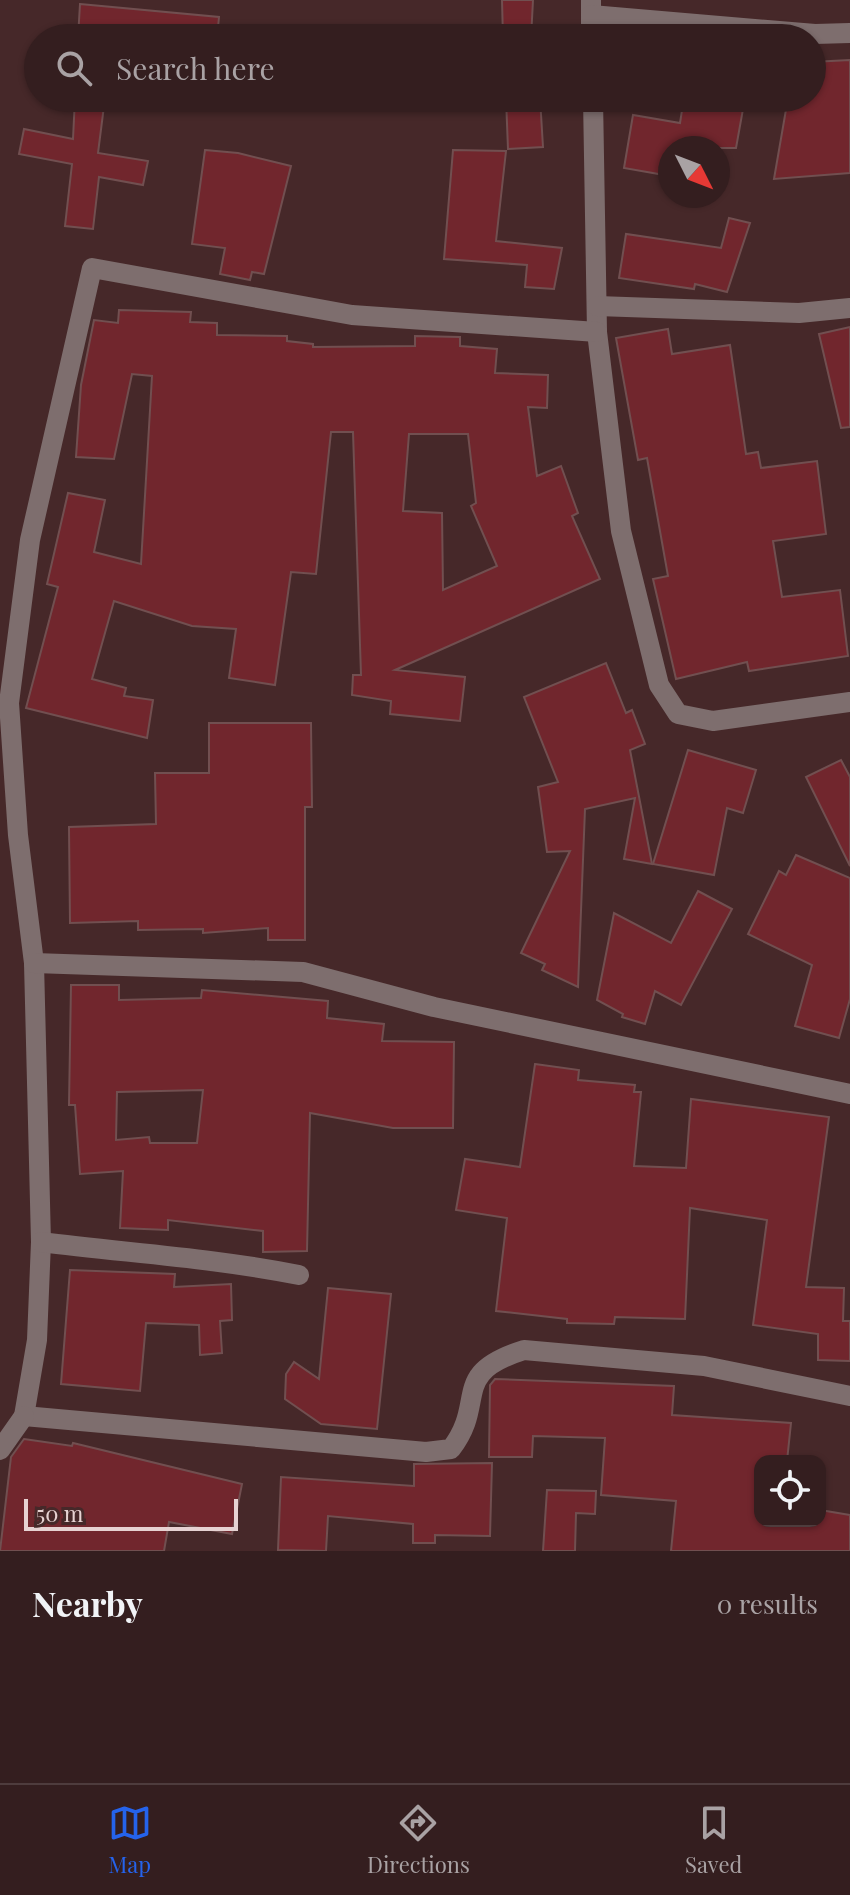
<!DOCTYPE html>
<style>
body{margin:0;font-family:"Playfair Display",serif;background:#3c2728;color:#f1f3f6}
.controls{position:absolute;right:24px;bottom:24px;display:grid;overflow:hidden;border-radius:16px;box-shadow:0 2px 6px #0004}
.controls button{width:72px;height:72px;display:grid;place-items:center;padding:0;border:0;border-bottom:2px solid #4e3c3d;background:#341e1f;color:#f1f3f6;font:40px sans-serif}
.compass{position:absolute;left:658px;top:136px;width:72px;height:72px;border-radius:50%;background:#341e1f;box-shadow:0 2px 6px #0004;rotate:132deg}
.scale{position:absolute;left:24px;bottom:20px;width:214px;box-sizing:border-box;padding-left:8px;border:4px solid #e7d2d2;border-top:0;font-size:22px;line-height:28px;white-space:nowrap;color:#e7d2d2;-webkit-text-stroke:6px #462829;paint-order:stroke}
.list{margin:0;padding:0;list-style:none}
h2{display:flex;justify-content:space-between;align-items:center;height:104px;margin:0;padding:0 32px;font-size:34px}
h2 small{font-size:26px;font-weight:400;color:#a9a2a4}
.icon{flex:none;width:44px;height:44px;fill:none;stroke:currentColor;stroke-width:2;stroke-linecap:round;stroke-linejoin:round}
.map{position:relative;flex:none;width:850px;height:1551px;overflow:hidden}
.search{position:absolute;background:#341e1f;box-shadow:0 2px 6px #0004;left:24px;right:24px;top:24px;height:88px;display:flex;align-items:center;gap:20px;box-sizing:border-box;padding:0 28px;border-radius:44px;color:#a9a2a4;font-size:30px}
.sheet{height:232px;background:#341e1f}
nav{display:flex;justify-content:space-around;align-items:center;box-sizing:border-box;height:112px;border-top:2px solid #4e3c3d;background:#341e1f;font-size:22px;color:#a9a2a4}
nav a{display:grid;justify-items:center;gap:4px}
nav .on{color:#2563eb}
.map>svg:first-child{display:block}
.building{fill:#71262d;stroke:#714f50;stroke-width:2;fill-rule:evenodd}
.lines{fill:none;stroke-linecap:round;stroke-linejoin:round}
.minor{stroke:#7e6e6e;stroke-width:20}
</style>
<div class="map">
<svg width="850" height="1551" viewBox="0 0 850 1551">
<rect width="100%" height="100%" fill="#462829"/>
<!-- building -->
<g class="building">
<polygon points="502,0 533,0 531,38 503,38"/>
<polygon points="80,4 219,17 217,38 78,38"/>
<polygon points="850,60 850,173 774,179 788,98 812,98 812,62"/>
<polygon points="75,98 105,98 98,153 148,161 143,185 99,177 93,229 65,226 72,164 19,154 24,129 73,139"/>
<polygon points="506,98 540,98 543,147 508,149"/>
<polygon points="684,98 745,98 736,148 670,148 670,176 624,168 633,115 680,123"/>
<polygon points="205,150 238,153 291,166 264,274 252,272 250,280 220,274 225,248 192,244"/>
<polygon points="453,150 506,151 496,241 562,248 554,289 525,287 527,265 444,259"/>
<polygon points="729,218 750,223 727,292 695,284 694,289 619,278 626,234 721,248"/>
<path d="M119,310l72,2 -1,10 27,1v12l70,1v5l26,3v3l102,-1v-10l45,1v9l37,3 -2,24 53,2 -1,33 -19,-1 9,69 24,-10 17,47 -6,3 28,63 -205,91 70,7 -5,44 -70,-7 1,-13 -39,-6 1,-20h8l-8,-243h-22l-15,142 -25,-2 -16,113 -46,-7 7,-49 -44,-3 -78,-25 -22,78 34,9 -2,8 29,4 -6,38 -121,-30 32,-121 -11,-3 21,-91 37,7 -11,52 47,12 11,-188 -20,-2 -18,85 -38,-2 5,-72 13,-65 24,3zM409,434h59l8,69 -5,3 26,60 -54,24 -1,-77 -39,-2z"/>
<polygon points="850,327 850,427 841,428 819,334"/>
<polygon points="668,329 672,354 730,345 746,454 758,452 761,468 817,461 826,534 773,541 782,597 840,590 848,656 749,671 747,662 676,679 653,579 668,576 647,458 638,460 616,338"/>
<polygon points="606,663 626,713 632,710 645,744 630,750 652,864 624,859 635,798 585,809 578,987 542,970 545,964 521,953 570,851 547,852 538,787 558,782 524,697"/>
<polygon points="209,723 311,723 312,807 305,807 305,940 268,940 268,928 203,933 203,929 138,930 138,921 70,923 69,827 156,824 155,773 209,773"/>
<polygon points="688,750 756,770 743,813 727,808 714,875 653,864"/>
<polygon points="841,760 850,777 850,866 806,777"/>
<polygon points="796,855 850,878 850,999 839,1038 795,1026 812,965 748,934 779,871 786,875"/>
<polygon points="698,891 732,909 681,1005 655,991 645,1024 622,1017 623,1014 597,1000 614,913 671,943"/>
<path d="M71,985h48v15l82,-2 1,-8 126,11 -1,17 57,6 -2,17 72,1 -1,86h-60l-83,-15 -3,138 -44,1v-21l-95,-11v10l-48,-2 3,-57 -43,3 -5,-69h-6zM203,1090l-6,53h-47l-1,-6 -33,3 1,-48z"/>
<polygon points="535,1064 579,1070 578,1080 635,1085 634,1092 641,1092 634,1166 686,1168 691,1099 829,1117 806,1287 844,1288 843,1321 850,1321 850,1361 818,1360 818,1334 753,1325 767,1220 690,1208 685,1319 615,1317 614,1324 567,1323 567,1319 496,1311 507,1218 456,1210 465,1159 520,1167"/>
<polygon points="70,1270 175,1274 174,1287 231,1284 232,1320 220,1321 222,1353 200,1355 199,1325 146,1323 140,1391 61,1384"/>
<polygon points="328,1288 391,1294 377,1429 321,1424 285,1399 286,1374 294,1362 319,1379"/>
<polygon points="495,1379 674,1386 672,1415 791,1423 787,1461 760,1461 760,1521 820,1521 820,1510 850,1515 850,1551 671,1551 676,1501 601,1495 605,1438 533,1436 532,1457 489,1457 490,1385"/>
<polygon points="24,1439 72,1446 73,1443 242,1484 232,1534 169,1522 164,1551 0,1551 11,1457"/>
<polygon points="492,1463 490,1536 435,1535 435,1543 413,1543 413,1524 328,1516 326,1551 278,1550 281,1477 414,1486 414,1464"/>
<polygon points="547,1490 596,1491 595,1514 576,1513 575,1551 543,1551"/>
</g>
<g class="lines">
<!-- minor -->
<g class="minor">
<polyline points="591,0 591,38"/>
<polyline points="591,15 815,34 850,33"/>
<polyline points="593,98 597,332 621,531 659,685 678,714 713,721 850,702"/>
<polyline points="597,306 799,313 850,308"/>
<path d="M597,332l-245,-17 -260,-47 -62,272 -21,163 9,132 16,128 7,279 -4,98 -13,76 402,36 25,-3c37,-48 -3,-75 73,-99l180,16 146,30"/>
<polyline points="34,963 303,972 434,1007 850,1094"/>
<path d="M41,1242c86,11 173,16 258,33"/>
<polyline points="0,1450 24,1416"/>
</g>
</g>
</svg>
<div class="controls">
<button><svg class="icon" aria-label="locate" viewBox="0 0 24 24"><circle cx="12" cy="12" r="6"/><path d="M12 2v4M12 18v4M2 12h4M18 12h4"/></svg></button>
</div>
<svg class="compass" viewBox="-18 -18 36 36"><path d="M0-13l5 13h-10z" fill="#e53935"/><path d="M0 13l5-13h-10z" fill="#a9a2a4"/></svg>
<div class="scale">50 m</div>
<div class="search"><svg class="icon" aria-label="search" viewBox="0 0 24 24"><circle cx="10" cy="10" r="6"/><path d="M15 15l6 6"/></svg>Search here</div>
</div>
<section class="sheet">
<h2>Nearby<small>0 results</small></h2>
<ul class="list">
</ul>
</section>
<nav>
<a class="on"><svg class="icon" aria-label="map" viewBox="0 0 24 24"><path d="M3 6l6-2 6 2 6-2v14l-6 2-6-2-6 2zM9 4v14M15 6v14"/></svg>Map</a>
<a><svg class="icon" aria-label="directions" viewBox="0 0 24 24"><path d="M12 3l9 9-9 9-9-9zM9 14v-3h6M13 9l2 2-2 2"/></svg>Directions</a>
<a><svg class="icon" aria-label="saved" viewBox="0 0 24 24"><path d="M7 4h10v16l-5-4-5 4z"/></svg>Saved</a>
</nav>
